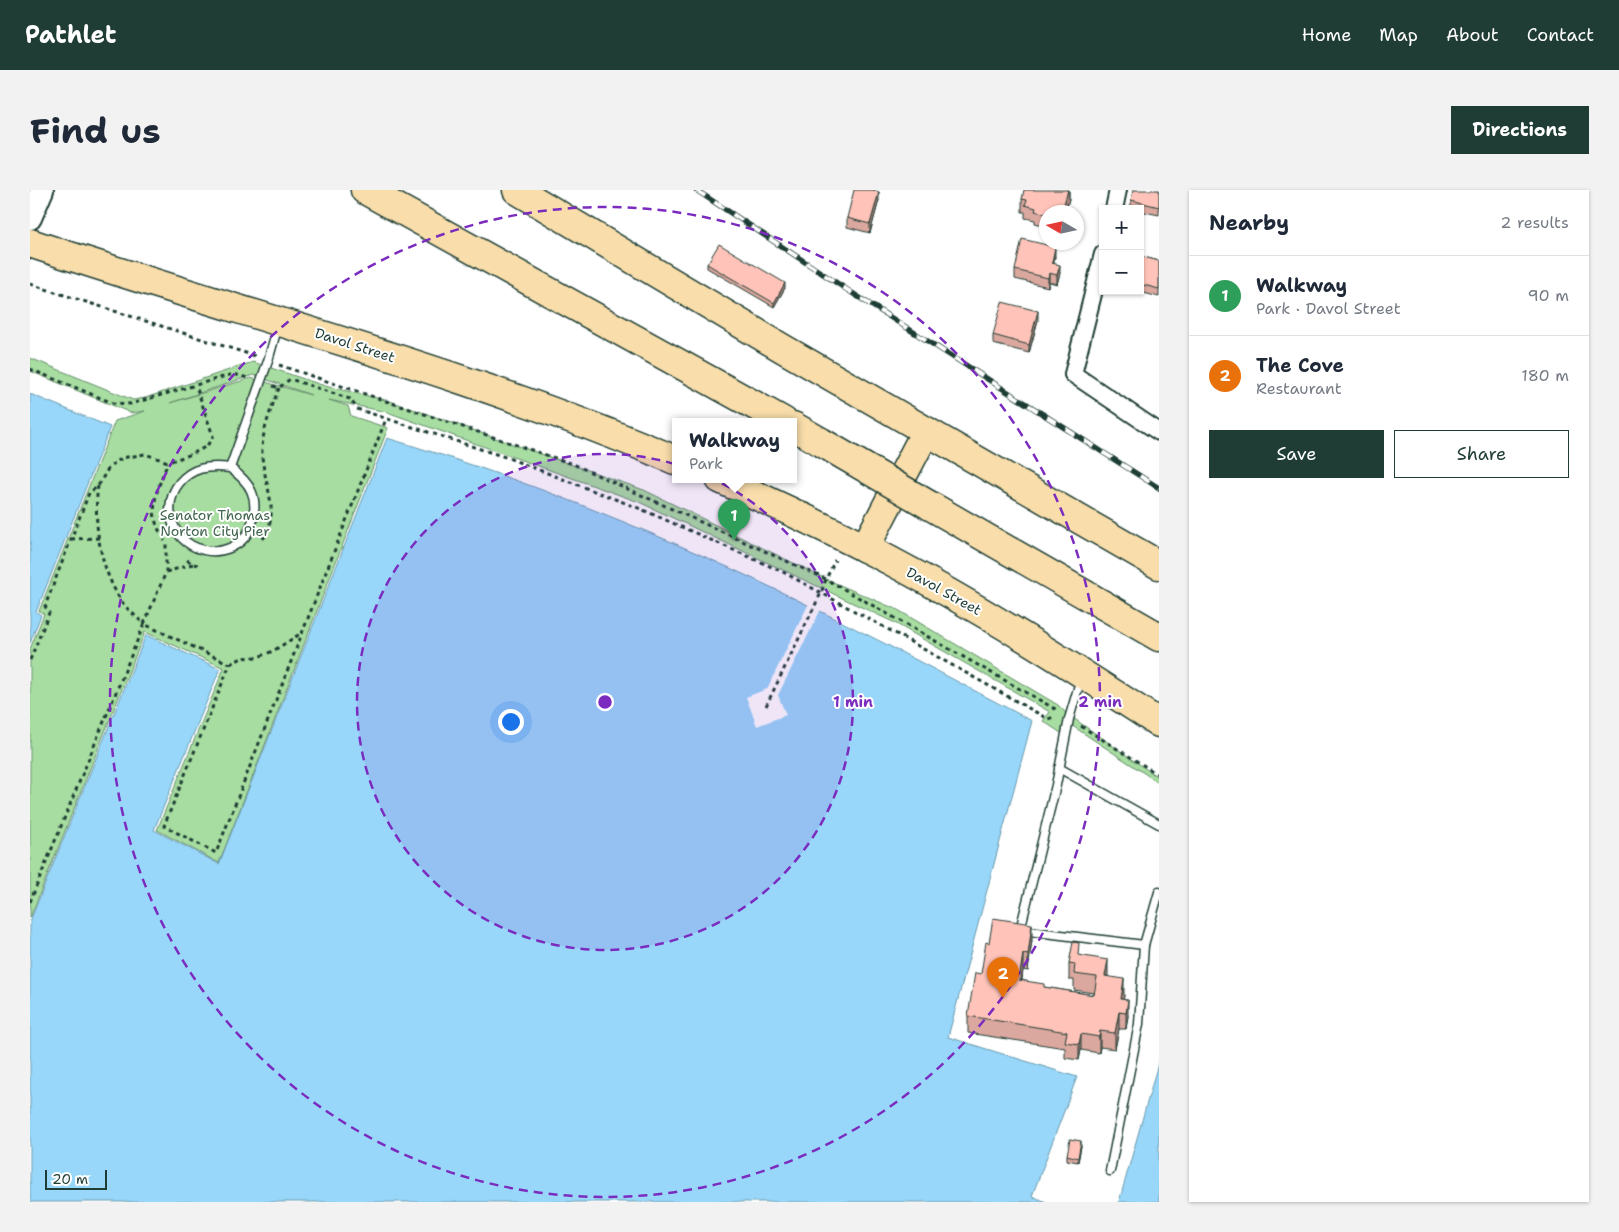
<!DOCTYPE html>
<meta charset="utf-8">
<style>
body{margin:0;font-family:"Shantell Sans",sans-serif;background:#f2f2f3;color:#1f2937}
.controls{position:absolute;right:15px;top:15px;display:grid;overflow:hidden;border-radius:0px;box-shadow:0 1px 4px #0004}
.controls button{width:45px;height:45px;display:grid;place-items:center;padding:0;border:0;border-bottom:1px solid #e0e1e3;background:#fff;color:#1f2937;font:25px sans-serif}
.compass{position:absolute;left:1009px;top:15px;width:45px;height:45px;border-radius:50%;background:#fff;box-shadow:0 1px 4px #0004;rotate:279deg}
.scale{position:absolute;left:15px;bottom:12px;width:62px;box-sizing:border-box;padding-left:5px;border:2px solid #1f3d34;border-top:0;font-size:14px;line-height:18px;white-space:nowrap;color:#1f3d34;-webkit-text-stroke:4px #fff;paint-order:stroke}
.you{position:absolute;left:480px;top:531px;width:18px;height:18px;margin:-12px;border:4px solid #fff;border-radius:50%;background:#1a73e8;box-shadow:0 0 0 8px #1a73e833}
.badge{display:grid;place-items:center;width:32px;height:32px;border-radius:50%;background:#1f3d34;color:#fff;font-size:16px;font-weight:700}
.pin{position:absolute;translate:-50% -41px;filter:drop-shadow(0 1px 2px #0008)}
.pin::after{content:'';position:absolute;top:26px;width:18px;height:15px;background:inherit;clip-path:polygon(0 0,100% 0,50% 100%)}
.popup{position:absolute;left:642px;top:228px;width:125px;height:65px;box-sizing:border-box;display:grid;place-content:center;border-radius:0px;background:#fff;filter:drop-shadow(0 1px 4px #0005);font-size:16px;white-space:nowrap;color:#747a83}
.popup b{font-size:19px;color:#1f2937}
.popup::after{content:'';position:absolute;left:50%;top:100%;margin-left:-10px;border:10px solid transparent;border-top-color:#fff}
.list{margin:0;padding:0;list-style:none}
h2{display:flex;justify-content:space-between;align-items:center;height:65px;margin:0;padding:0 20px;font-size:21px}
h2 small{font-size:16px;font-weight:400;color:#747a83}
.list li{display:grid;grid-template-columns:32px 1fr auto;gap:15px;align-items:center;box-sizing:border-box;height:80px;padding:0 20px;border-top:1px solid #e0e1e3}
.list b{display:block;font-size:19px;white-space:nowrap}
.list p{margin:0;font-size:16px;white-space:nowrap;color:#747a83}
.list em{font-size:16px;font-style:normal;color:#747a83}
.actions{display:flex;gap:10px;padding:15px 20px}
.actions a{flex:1;padding:11px 0;border:1px solid #1f3d34;border-radius:0px;text-align:center;font-size:18px;color:#1f3d34}
.actions .main{background:#1f3d34;color:#fff}
.map{position:relative;flex:none;width:1129px;height:1012px;overflow:hidden;border-radius:0px}
header{display:flex;align-items:center;gap:30px;box-sizing:border-box;height:70px;padding:0 25px;background:#1f3d34;color:#fff}
header strong{font-size:24px}
nav{display:flex;gap:28px;margin-inline-start:auto;font-size:18px}
.intro{display:flex;align-items:center;justify-content:space-between;box-sizing:border-box;height:120px;padding:0 30px}
h1{margin:0;font-size:35px}
.button{padding:12px 22px;border-radius:0px;background:#1f3d34;color:#fff;font-size:18px;font-weight:700}
main{display:flex;gap:30px;padding:0 30px}
aside{flex:1;background:#fff;border-radius:0px;box-shadow:0 1px 4px #0004}
.map>svg:first-child{display:block}
.green{fill:#a7dda0;stroke:#638d6a;fill-rule:evenodd}
.water{fill:#98d7fa;stroke:#6899ab}
.pier{fill:#fff}
.lines{fill:none;stroke-linecap:round;stroke-linejoin:round}
.lane-casing{stroke:#1f3d34;stroke-width:11}
.street-casing{stroke:#1f3d34;stroke-width:20}
.secondary-casing{stroke:#1f3d34;stroke-width:26}
.highway-casing{stroke:#1f3d34;stroke-width:31}
.path{stroke:#1f3d34;stroke-width:3;stroke-dasharray:4 4;stroke-linecap:butt}
.lane{stroke:#fff;stroke-width:8}
.street{stroke:#fff;stroke-width:16}
.secondary{stroke:#fff;stroke-width:22}
.highway{stroke:#f9deab;stroke-width:28}
.rail-casing{stroke:#1f3d34;stroke-width:5.5}
.rail{stroke:#fff;stroke-width:4;stroke-dasharray:11;stroke-linecap:butt}
.highway-bridge-casing{stroke:#1f3d34;stroke-width:31;stroke-linecap:butt}
.highway-bridge{stroke:#f9deab;stroke-width:28}
.wall{fill:#dba89f;stroke:#1f3d34}
.shaded-wall{fill:#b28882;stroke:#1f3d34}
.building{fill:#ffc3b9;stroke:#1f3d34}
.ring{fill:none;stroke:#7b2cbf;stroke-width:2.5;stroke-dasharray:9 6}
.labels{text-anchor:middle;dominant-baseline:central;stroke-width:4;stroke-linejoin:round;paint-order:stroke}
.street-label{font-size:14px;fill:#1f3d34;stroke:#fff}
.park-label{font-size:14px;fill:#41654f;stroke:#fff}
.centre{fill:#7b2cbf;stroke:#fff;stroke-width:2.5}
.ring-label{font-size:15px;text-anchor:middle;font-weight:bold;fill:#7b2cbf;stroke:#fff;stroke-width:4;stroke-linejoin:round;paint-order:stroke}
</style>
<header>
<strong>Pathlet</strong>
<nav><a>Home</a><a>Map</a><a>About</a><a>Contact</a></nav>
</header>
<div class="intro"><h1>Find us</h1><a class="button">Directions</a></div>
<main>
<div class="map">
<svg width="1129" height="1012" viewBox="0 0 1129 1012">
<rect width="100%" height="100%" fill="#fff"/>
<filter id="ink" filterUnits="userSpaceOnUse"><feTurbulence type="fractalNoise" baseFrequency=".02" numOctaves="2"/><feDisplacementMap in="SourceGraphic" scale="10" xChannelSelector="R" yChannelSelector="G"/><feConvolveMatrix kernelMatrix="1 2 1 2 8 2 1 2 1" color-interpolation-filters="sRGB"/></filter>
<g filter="url(#ink)">
<!-- green -->
<path class="green" d="M0,168l103,42 12,-2 108,-36 72,24 65,15 254,89 182,89 72,31 160,95 8,8 93,65v5l-94,-62 -4,12 -18,-12 7,-9 -157,-90 -254,-120 -252,-90 -58,-12 19,6 3,10 37,12 -169,435 -62,-33 67,-162 -79,-36 -115,286v-269l14,-35 -5,-3 76,-190 30,-10 -14,2 -101,-42zM223,185l58,20 -60,-17 -81,25z"/>
<!-- water -->
<g class="water">
<polygon points="0,204 80,237 6,422 11,425 0,453"/>
<path d="M357,248c155,46 306,109 451,182 65,32 129,67 194,101l-84,316 129,40 -45,119 14,6h-1016v-281l116,-286 74,34 -66,161 65,34z"/>
<polygon points="1129,870 1129,1012 1089,1012"/>
</g>
<!-- pier -->
<polygon class="pier" points="779,413 791,419 748,505 756,525 727,536 716,507 737,499"/>
<g class="lines">
<!-- lane casing -->
<g class="lane-casing">
<g id="lane">
<path d="M200,278c21,15 29,29 22,55 -2,8 -6,14 -12,19 -10,8 -24,11 -36,8 -37,-8 -46,-55 -15,-76 11,-8 27,-8 41,-6l38,-107 10,-36"/>
<polyline points="1051,488 1039,529 1026,595 990,740 1114,755 1129,702"/>
<polyline points="1029,578 1129,634"/>
<polyline points="1080,981 1109,834 1114,755"/>
</g>
</g>
<!-- street casing -->
<g class="street-casing">
<g id="street">
<polyline points="1084,19 1088,0"/>
<polyline points="1073,64 1043,184 1129,242"/>
</g>
</g>
<!-- secondary casing -->
<g class="secondary-casing">
<polyline id="secondary" points="0,28 12,0"/>
</g>
<!-- highway casing -->
<g class="highway-casing">
<g id="highway">
<polyline points="335,0 753,231"/>
<polyline points="487,0 752,158 1129,375"/>
<path d="M0,53c215,72 436,128 645,217"/>
<polyline points="763,236 791,252"/>
<path d="M690,289c56,25 112,52 167,80 93,49 183,106 272,164"/>
<polyline points="899,315 1129,447"/>
<polyline points="835,358 896,241"/>
</g>
</g>
<!-- path -->
<g class="path">
<polyline points="0,94 225,166"/>
<polyline points="249,175 543,274 796,389 1027,520"/>
<polyline points="0,179 83,213 101,214 203,184 218,188"/>
<polyline points="243,196 249,198 260,189 320,209 327,219 478,268 611,319 753,382 863,442 1018,529 1025,527"/>
<path d="M68,296c-5,37 2,81 22,113 6,10 17,18 24,25l22,-52v-30l-2,-2"/>
<path d="M130,342c-13,-23 -1,-47 8,-70"/>
<polyline points="41,349 69,348"/>
<path d="M233,349c18,-27 1,-55 -1,-83 -1,-24 9,-46 17,-68"/>
<polyline points="157,370 163,374 170,375"/>
<polyline points="136,382 163,374"/>
<polyline points="0,470 19,423 15,416 59,303 68,296 79,277 92,268 115,264 138,272 162,264 177,256 183,246 166,196"/>
<polyline points="200,474 212,468 228,467 243,461 273,442"/>
<polyline points="736,516 791,403 796,389 805,370"/>
<polyline points="1051,536 1129,585"/>
<polyline points="0,712 114,434 200,474 134,636 186,663 356,229"/>
</g>
<!-- lane -->
<use href="#lane" class="lane"/>
<!-- street -->
<use href="#street" class="street"/>
<!-- secondary -->
<use href="#secondary" class="secondary"/>
<!-- highway -->
<use href="#highway" class="highway"/>
<!-- rail casing -->
<g class="rail-casing">
<polyline id="rail" points="666,0 819,101 1129,298"/>
</g>
<!-- rail -->
<use href="#rail" class="rail"/>
<!-- highway-bridge casing -->
<g class="highway-bridge-casing">
<polyline id="highway-bridge" points="791,252 899,315"/>
</g>
<!-- highway-bridge -->
<use href="#highway-bridge" class="highway-bridge"/>
</g>
<!-- wall -->
<g class="wall">
<polygon points="1039,0 1039,9 1035,22 1016,22 1016,36 1005,33 1005,30 995,28 995,22 992,22 992,9"/>
<polygon points="1129,0 1129,25 1110,21 1110,19 1101,18 1101,10"/>
<polygon points="849,10 840,43 817,37 817,28"/>
<polygon points="1025,66 1024,73 1030,83 1027,94 1019,92 1018,97 985,89 985,80"/>
<polygon points="1110,66 1129,71 1129,107 1106,101 1110,101"/>
<polygon points="677,74 755,98 744,117 677,78"/>
<polygon points="1008,130 999,163 963,154 963,145"/>
<polygon points="1002,750 998,781 993,780 992,790 1014,797 1064,805 1064,803 1044,800 1044,790 1039,790 1039,773 1049,766 1078,787 1094,806 1093,809 1098,826 1096,839 1089,839 1085,859 1070,857 1069,863 1051,860 1049,870 1035,868 1035,858 938,843 938,826 951,784 959,753"/>
<polygon points="1051,956 1048,972 1037,970 1037,965"/>
</g>
<!-- shaded-wall -->
<g class="shaded-wall">
<polygon points="1038,0 1039,0 1039,9 1035,22 1033,22 1033,18"/>
<polygon points="849,2 849,10 840,43 840,34"/>
<polygon points="1025,57 1025,66 1022,81 1022,73"/>
<polygon points="1030,75 1030,83 1027,94 1027,85"/>
<polygon points="1019,83 1019,92 1018,97 1018,88"/>
<polygon points="755,93 755,98 744,117 744,113"/>
<polygon points="1008,121 1008,130 999,163 999,155"/>
<polygon points="1002,734 1002,750 998,781 998,765"/>
<polygon points="993,764 993,780 989,806 989,790"/>
<polygon points="1078,770 1078,786 1075,786"/>
<polygon points="1094,789 1094,806 1091,823 1091,809"/>
<polygon points="1098,810 1098,826 1096,839 1096,823"/>
<polygon points="1089,822 1089,839 1085,859 1085,843"/>
<polygon points="1070,841 1070,857 1069,863 1069,847"/>
<polygon points="1051,844 1051,860 1049,870 1049,854"/>
<polygon points="1051,951 1051,956 1048,972 1048,968"/>
</g>
<!-- building -->
<g class="building">
<polygon points="824,0 843,0 849,2 840,34 817,28"/>
<polygon points="994,0 1038,0 1033,18 1030,17 1029,22 1016,22 1016,24 1005,21 1006,18 995,15 997,10 992,9"/>
<polygon points="1103,0 1129,0 1129,17 1101,10"/>
<polygon points="992,49 1025,57 1022,73 1030,75 1027,85 1019,83 1018,88 985,80"/>
<polygon points="689,54 755,93 744,113 677,74"/>
<polygon points="1110,66 1129,71 1129,99 1110,94"/>
<polygon points="972,112 1008,121 999,155 963,145"/>
<polygon points="963,728 1002,734 998,765 993,764 989,790 1014,794 1014,797 1064,805 1067,787 1044,784 1045,774 1039,773 1043,752 1049,753 1048,765 1078,770 1075,786 1094,789 1091,809 1098,810 1096,823 1089,822 1085,843 1070,841 1069,847 1051,844 1049,854 1035,852 1037,842 938,826 945,783 951,784 956,752 959,753"/>
<polygon points="1040,949 1051,951 1048,968 1037,965"/>
</g>
</g>
<!-- distance rings -->
<circle cx="575" cy="512" r="248" fill="#7b2cbf" fill-opacity=".12"/>
<g class="ring">
<circle cx="575" cy="512" r="248"/>
<circle cx="575" cy="512" r="495"/>
</g>
<g class="labels">
<!-- street labels -->
<g class="street-label">
<text transform="translate(325 155) rotate(18)">Davol Street</text>
<text transform="translate(914 401) rotate(29)">Davol Street</text>
</g>
<!-- park labels -->
<g class="park-label">
<text x="185" y="325">Senator Thomas<tspan x="185" dy="16">Norton City Pier</tspan></text>
</g>
</g>
<circle cx="575" cy="512" r="8" class="centre"/>
<g class="ring-label">
<text x="823" y="517">1 min</text>
<text x="1070" y="517">2 min</text>
</g>
</svg>
<div class="controls">
<button>+</button>
<button>−</button>
</div>
<svg class="compass" viewBox="-18 -18 36 36"><path d="M0-13l5 13h-10z" fill="#e53935"/><path d="M0 13l5-13h-10z" fill="#747a83"/></svg>
<div class="scale">20 m</div>
<div class="you"></div>
<div class="pin badge" style="left:704px;top:350px;background:#2e9e5b">1</div>
<div class="popup"><b>Walkway</b>Park</div>
<div class="pin badge" style="left:973px;top:808px;background:#e8710a">2</div>
</div>
<aside>
<h2>Nearby<small>2 results</small></h2>
<ul class="list">
<li><span class="badge" style="background:#2e9e5b">1</span><div><b>Walkway</b><p>Park · Davol Street</p></div><em>90 m</em></li>
<li><span class="badge" style="background:#e8710a">2</span><div><b>The Cove</b><p>Restaurant</p></div><em>180 m</em></li>
</ul>
<div class="actions"><a class="main">Save</a><a>Share</a></div>
</aside>
</main>
